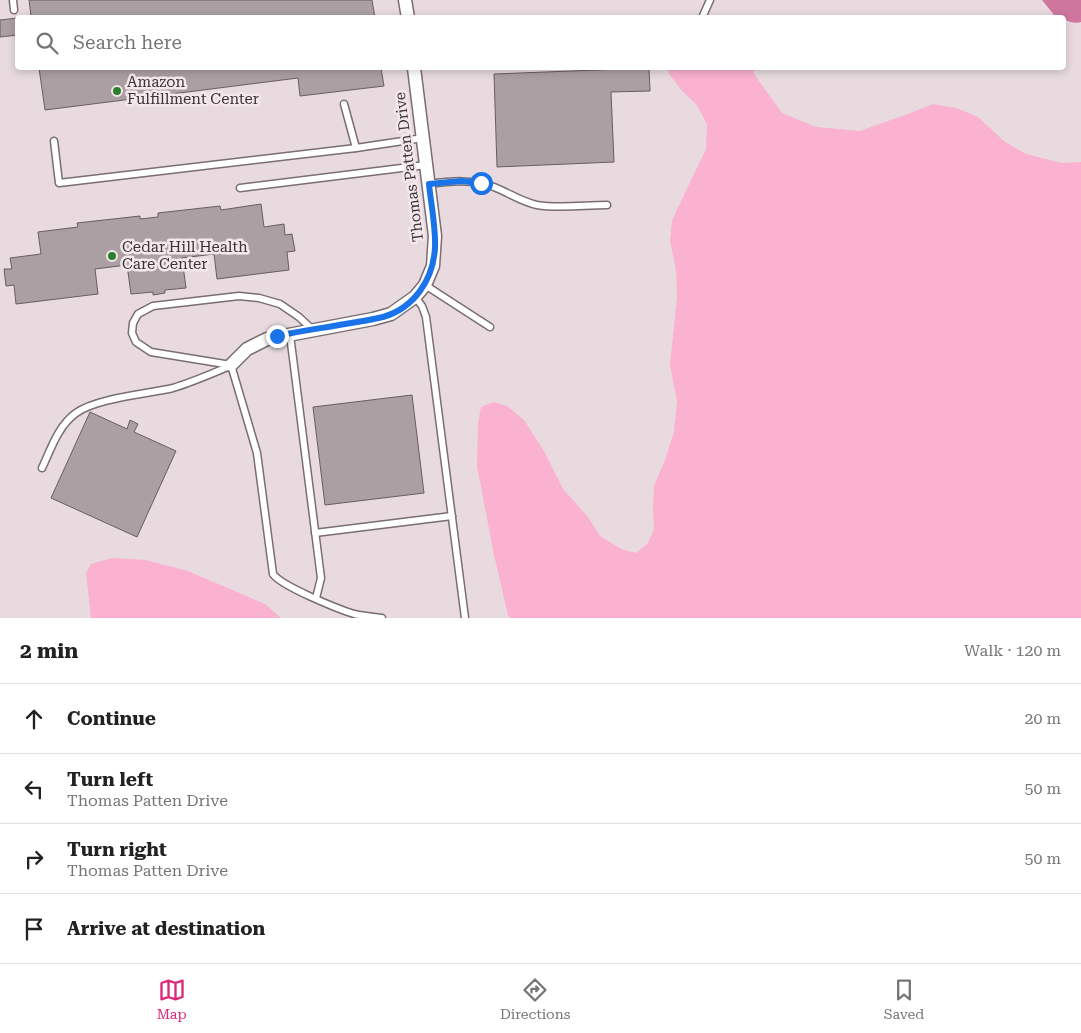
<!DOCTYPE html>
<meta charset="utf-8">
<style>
body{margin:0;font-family:"Roboto Serif",serif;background:#f6f6f6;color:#222}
.stop{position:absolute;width:15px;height:15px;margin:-11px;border:4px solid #1a73e8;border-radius:50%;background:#fff}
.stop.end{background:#1a73e8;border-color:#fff;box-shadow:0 1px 5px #0008}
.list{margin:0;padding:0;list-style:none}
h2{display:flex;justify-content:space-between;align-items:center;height:65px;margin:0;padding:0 20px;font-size:21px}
h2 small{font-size:16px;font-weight:400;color:#767676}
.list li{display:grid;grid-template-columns:32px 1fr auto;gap:15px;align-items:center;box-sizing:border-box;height:70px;padding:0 20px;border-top:1px solid #e0e0e0}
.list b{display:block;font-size:19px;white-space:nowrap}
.list p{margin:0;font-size:16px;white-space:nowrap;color:#767676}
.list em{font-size:16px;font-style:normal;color:#767676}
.icon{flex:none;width:28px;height:28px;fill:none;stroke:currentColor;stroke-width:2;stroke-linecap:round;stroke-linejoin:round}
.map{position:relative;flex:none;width:1081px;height:618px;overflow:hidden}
.search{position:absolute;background:#fff;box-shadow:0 2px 8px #0003;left:15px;right:15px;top:15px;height:55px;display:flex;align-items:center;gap:12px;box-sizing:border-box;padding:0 18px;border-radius:5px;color:#767676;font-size:19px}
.sheet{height:345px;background:#fff}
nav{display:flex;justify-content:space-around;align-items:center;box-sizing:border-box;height:70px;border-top:1px solid #e0e0e0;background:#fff;font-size:14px;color:#767676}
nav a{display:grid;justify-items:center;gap:2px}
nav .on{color:#db2777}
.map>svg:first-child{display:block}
.green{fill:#fab2d0}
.water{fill:#ce769d}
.building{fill:#ab9fa3;stroke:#685d61}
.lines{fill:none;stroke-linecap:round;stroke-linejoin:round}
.service-casing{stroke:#796e72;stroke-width:9}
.minor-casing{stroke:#796e72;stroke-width:15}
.service{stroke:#fff;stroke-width:6}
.minor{stroke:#fff;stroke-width:12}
.route{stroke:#1a73e8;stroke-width:6}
.poi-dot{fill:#2d7e29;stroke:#f5e8ed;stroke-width:2}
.labels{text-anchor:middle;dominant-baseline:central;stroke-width:5;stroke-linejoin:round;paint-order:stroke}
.poi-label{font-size:15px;fill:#393436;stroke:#f5e8ed;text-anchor:start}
.street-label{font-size:15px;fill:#393436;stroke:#f5e8ed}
</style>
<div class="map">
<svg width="1081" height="618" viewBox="0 0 1081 618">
<rect width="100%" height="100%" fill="#e8dadf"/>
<!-- green -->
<g class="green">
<polygon points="668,68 754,68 754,74 782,113 816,127 860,131 905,115 933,104 956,108 978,117 1005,142 1026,154 1062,163 1081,162 1081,618 511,618 508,615 494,555 477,466 478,423 481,407 494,402 507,406 524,420 544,451 563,489 588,517 600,536 621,549 636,553 648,543 654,529 653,509 654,486 665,460 674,432 677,401 670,365 677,297 676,270 670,241 672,220 706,149 707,124 696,104 682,91 669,74"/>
<polygon points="112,558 146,560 188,571 265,604 281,618 91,618 86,573 91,564"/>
</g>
<!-- water -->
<path class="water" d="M1042,0h39v22c-5,2 -12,0 -17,-3v-1l-9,-2z"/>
<!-- building -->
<g class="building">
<polygon points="29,0 372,0 375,18 20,18 31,16"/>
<polygon points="18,18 18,35 0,37 0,20"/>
<polygon points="39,68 381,68 384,86 300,96 298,78 45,110"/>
<polygon points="649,68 650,91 611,92 614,162 497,167 494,74"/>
<polygon points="261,204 264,227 284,224 285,235 292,234 295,251 287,252 289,270 217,279 214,254 182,258 186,288 165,290 165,293 153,295 153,292 131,294 127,265 95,269 98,294 16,304 14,285 6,286 4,269 12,269 10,258 41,254 38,232 78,227 77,223 140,216 140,219 158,217 158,213 220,206 221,210"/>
<polygon points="412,395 424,493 325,505 313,407"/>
<polygon points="90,412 127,429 130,420 138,424 134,432 176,451 137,537 51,498"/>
</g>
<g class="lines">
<!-- service casing -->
<g class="service-casing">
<g id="service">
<polyline points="13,0 14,10"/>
<polyline points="702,18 710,0"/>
<polyline points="344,104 356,148"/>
<polyline points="54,141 59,183 356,148 423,138"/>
<path d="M429,184c22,-3 44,-5 65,3 15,6 28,15 43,18 23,4 48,0 70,0"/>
<polyline points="240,188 426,165"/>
<polyline points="425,285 490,327"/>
<polyline points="415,297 422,306 426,317 465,618"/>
<polyline points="290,335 321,578 316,598"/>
<path d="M231,365l26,88 16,121c8,12 65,35 81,40 9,2 19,3 28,4"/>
<polyline points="231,365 151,352 136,342 132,333 133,323 138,314 153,306 239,296 259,298 280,304 299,317 313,330"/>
<path d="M42,468c9,-19 16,-42 34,-55 21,-15 71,-19 97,-25 20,-6 38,-14 57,-22"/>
<polyline points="315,533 452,516"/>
</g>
</g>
<!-- minor casing -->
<g class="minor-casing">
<g id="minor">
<polyline points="405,0 408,18"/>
<polyline points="231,365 247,349 267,339 373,319 391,314 415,297 425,285 433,266 435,236 414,68"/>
</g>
</g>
<!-- service -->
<use href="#service" class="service"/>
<!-- minor -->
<use href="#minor" class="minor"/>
</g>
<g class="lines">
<!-- route -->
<path class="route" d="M277,336c23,-5 46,-8 68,-12 13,-2 26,-4 38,-7 31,-9 50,-37 52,-69 1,-21 -4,-43 -6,-64l32,-3 20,2"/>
</g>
<!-- markers -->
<g class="poi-dot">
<circle cx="117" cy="91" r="5"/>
<circle cx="112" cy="256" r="5"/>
</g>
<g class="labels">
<!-- poi labels -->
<g class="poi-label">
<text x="127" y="82">Amazon<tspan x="127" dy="17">Fulfillment Center</tspan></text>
<text x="122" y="247">Cedar Hill Health<tspan x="122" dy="17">Care Center</tspan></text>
</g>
<!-- street labels -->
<g class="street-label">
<text transform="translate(409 167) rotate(-97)">Thomas Patten Drive</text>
</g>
</g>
</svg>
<div class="stop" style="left:481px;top:183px"></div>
<div class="stop end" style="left:277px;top:336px"></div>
<div class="search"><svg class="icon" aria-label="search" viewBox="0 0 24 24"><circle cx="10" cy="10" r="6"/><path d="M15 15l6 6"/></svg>Search here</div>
</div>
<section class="sheet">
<h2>2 min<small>Walk · 120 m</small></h2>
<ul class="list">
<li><svg class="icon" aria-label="ahead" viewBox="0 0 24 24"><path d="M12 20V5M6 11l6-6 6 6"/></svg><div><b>Continue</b></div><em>20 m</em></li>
<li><svg class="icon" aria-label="left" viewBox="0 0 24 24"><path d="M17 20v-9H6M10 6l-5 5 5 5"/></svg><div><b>Turn left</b><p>Thomas Patten Drive</p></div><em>50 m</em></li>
<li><svg class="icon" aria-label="right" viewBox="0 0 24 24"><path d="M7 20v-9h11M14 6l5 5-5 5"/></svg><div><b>Turn right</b><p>Thomas Patten Drive</p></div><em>50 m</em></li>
<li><svg class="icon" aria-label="arrive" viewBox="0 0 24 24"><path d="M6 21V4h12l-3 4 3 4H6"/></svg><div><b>Arrive at destination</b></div></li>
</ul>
</section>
<nav>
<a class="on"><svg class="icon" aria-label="map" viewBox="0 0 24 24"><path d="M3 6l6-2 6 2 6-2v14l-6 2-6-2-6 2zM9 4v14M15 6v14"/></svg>Map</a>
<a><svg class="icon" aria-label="directions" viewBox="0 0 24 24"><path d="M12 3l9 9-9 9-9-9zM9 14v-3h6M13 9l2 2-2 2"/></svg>Directions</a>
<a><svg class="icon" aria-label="saved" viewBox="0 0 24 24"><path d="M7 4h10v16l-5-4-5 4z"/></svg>Saved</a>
</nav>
